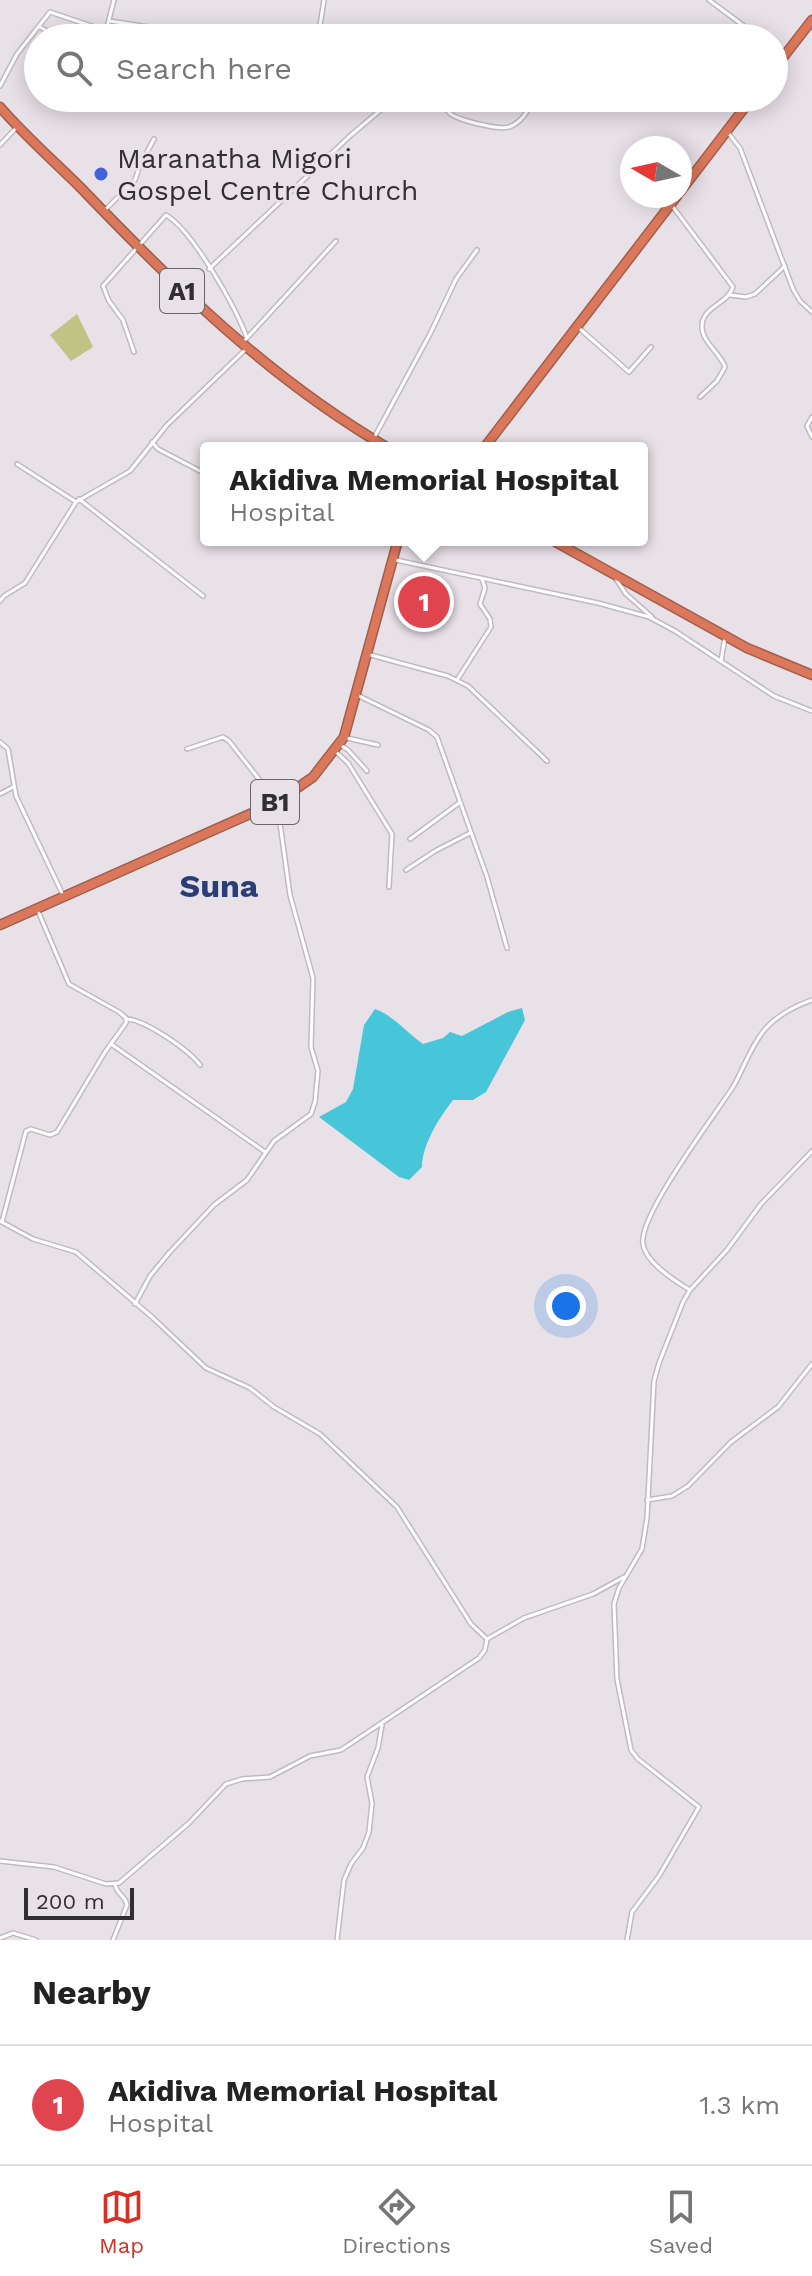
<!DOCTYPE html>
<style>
body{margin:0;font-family:"Work Sans",sans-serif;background:#f6f6f6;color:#222}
.compass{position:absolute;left:620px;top:136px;width:72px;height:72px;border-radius:50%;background:#fff;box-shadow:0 4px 20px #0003;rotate:279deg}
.scale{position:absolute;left:24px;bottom:20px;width:110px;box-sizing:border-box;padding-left:8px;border:4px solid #322f32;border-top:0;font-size:22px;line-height:28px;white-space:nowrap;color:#322f32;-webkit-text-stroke:6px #e8e1e8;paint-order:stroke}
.you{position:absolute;left:566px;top:1306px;width:28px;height:28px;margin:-20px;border:6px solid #fff;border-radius:50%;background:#1a73e8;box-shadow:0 0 0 12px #1a73e833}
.badge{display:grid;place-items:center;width:52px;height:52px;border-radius:50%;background:#d93025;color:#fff;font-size:26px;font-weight:700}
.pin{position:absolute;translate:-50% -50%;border:4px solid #fff;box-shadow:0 2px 8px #0006}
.popup{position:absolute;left:200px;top:442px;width:448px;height:104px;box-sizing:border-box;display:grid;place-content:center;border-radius:8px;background:#fff;filter:drop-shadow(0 2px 6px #0005);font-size:26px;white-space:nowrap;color:#767676}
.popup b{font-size:30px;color:#222}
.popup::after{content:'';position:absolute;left:50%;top:100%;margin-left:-16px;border:16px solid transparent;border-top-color:#fff}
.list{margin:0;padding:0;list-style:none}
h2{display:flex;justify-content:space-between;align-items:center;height:104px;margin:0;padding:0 32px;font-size:34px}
h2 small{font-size:26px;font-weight:400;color:#767676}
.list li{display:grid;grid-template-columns:52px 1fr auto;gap:24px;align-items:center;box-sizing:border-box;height:120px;padding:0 32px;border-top:2px solid #e0e0e0}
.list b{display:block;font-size:30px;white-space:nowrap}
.list p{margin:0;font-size:26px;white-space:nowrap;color:#767676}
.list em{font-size:26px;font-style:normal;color:#767676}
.icon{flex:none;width:44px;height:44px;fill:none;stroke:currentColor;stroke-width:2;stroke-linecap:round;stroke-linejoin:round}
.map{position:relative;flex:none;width:812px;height:1940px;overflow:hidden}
.search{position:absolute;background:#fff;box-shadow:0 4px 20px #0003;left:24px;right:24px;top:24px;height:88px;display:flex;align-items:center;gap:20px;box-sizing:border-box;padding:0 28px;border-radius:44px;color:#767676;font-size:30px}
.sheet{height:224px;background:#fff}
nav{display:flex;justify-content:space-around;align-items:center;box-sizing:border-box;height:112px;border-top:2px solid #e0e0e0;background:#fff;font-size:22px;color:#767676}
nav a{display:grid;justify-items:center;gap:4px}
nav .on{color:#d93025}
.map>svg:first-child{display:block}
.green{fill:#c1c384}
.water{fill:#47c6da}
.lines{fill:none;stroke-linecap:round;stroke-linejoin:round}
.street-casing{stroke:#c0bac0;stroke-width:6}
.highway-casing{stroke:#a05e4d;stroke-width:11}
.street{stroke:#fff;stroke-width:3}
.highway{stroke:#db785b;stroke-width:8}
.poi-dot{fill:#4064d7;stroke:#e8e1e8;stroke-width:3}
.labels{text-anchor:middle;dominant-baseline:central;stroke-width:6;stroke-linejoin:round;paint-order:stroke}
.shield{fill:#e8e1e8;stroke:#696469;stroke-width:2}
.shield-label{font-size:26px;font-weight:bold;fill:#322f32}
.poi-label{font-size:28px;fill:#322f32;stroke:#e8e1e8;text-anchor:start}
.quarter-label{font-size:32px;font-weight:bold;fill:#293d76;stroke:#e8e1e8}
</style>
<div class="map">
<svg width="812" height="1940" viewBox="0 0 812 1940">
<rect width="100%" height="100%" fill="#e8e1e8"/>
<!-- green -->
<polygon class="green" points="77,314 93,347 71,361 50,335"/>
<!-- water -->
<path class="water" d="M522,1008l3,12 -39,72 -13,8h-20c-14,18 -31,45 -31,67l-13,13 -10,-3 -80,-60 27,-15 7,-13 11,-64 11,-16c19,7 31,23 48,35l20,-6 7,-6 12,4 46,-24z"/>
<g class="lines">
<!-- street casing -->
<g class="street-casing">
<g id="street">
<polyline points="709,0 760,38"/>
<polyline points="110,21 155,28 169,38"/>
<polyline points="40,27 59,38"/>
<polyline points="78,38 85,24"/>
<polyline points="318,38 324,0"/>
<polyline points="553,38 554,34"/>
<polyline points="774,49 784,57"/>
<polyline points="0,86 17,54 50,12 106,31 114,0"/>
<path d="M446,98c0,2 1,11 2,13 5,9 51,19 61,16 14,-5 20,-17 24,-29"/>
<polyline points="729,134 740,148 793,289 800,301 812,312"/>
<polyline points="0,145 17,127"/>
<path d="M673,207l60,80c-5,17 -32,20 -31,40 0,15 19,27 23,40l-8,14 -17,16"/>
<polyline points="105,210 135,180 140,165 154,139"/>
<polyline points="209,269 351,135 395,98"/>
<polyline points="730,295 746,297 755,294 785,266"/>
<polyline points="580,329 629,372 651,347"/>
<polyline points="247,338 336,241"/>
<path d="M134,352l-11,-32 -14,-19 -6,-15 63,-71c27,16 70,93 81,123l-4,4"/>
<polyline points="812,417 807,426 812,437"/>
<polyline points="375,436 431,332 456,279 477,250"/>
<polyline points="152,442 158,449 200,471"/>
<polyline points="17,464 76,502"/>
<polyline points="79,499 203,596"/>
<polyline points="396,560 598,603 649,617 675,631 774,696 812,711"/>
<polyline points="616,579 626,594 652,617"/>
<polyline points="0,601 4,596 25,583 76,502 130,471 167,425 246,349"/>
<polyline points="367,654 448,676 468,686 547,761"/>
<polyline points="721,661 725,637"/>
<polyline points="457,680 491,627 490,619 480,604 485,588 482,579"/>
<polyline points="357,695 429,730 437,737 487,877 507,948"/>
<polyline points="347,738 378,745"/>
<polyline points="0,742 8,749 16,796 63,895"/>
<polyline points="339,744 348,750 367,771"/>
<polyline points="335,751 348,763 392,834 389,887"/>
<polyline points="0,794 13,787"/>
<polyline points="410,839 459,803"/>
<polyline points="406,870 435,851 470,833"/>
<path d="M127,1019c18,1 62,31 73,46"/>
<polyline points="111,1044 265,1152"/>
<polyline points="0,1221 33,1239 76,1252 152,1317 206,1368 250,1388 274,1407 320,1434 397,1507 471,1624 487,1639"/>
<polyline points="2,1222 26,1131 31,1129 50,1135 57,1132 105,1052 126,1023 126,1018 119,1012 69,984 38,911"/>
<path d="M690,1290c-15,-9 -44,-27 -47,-46 -5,-28 72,-129 90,-157 11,-19 18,-42 33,-59 12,-13 29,-22 46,-28"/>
<polyline points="135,1304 150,1276 169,1253 214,1205 247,1180 274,1141 311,1114 315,1102 318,1071 311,1047 313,978 290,895 277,802 229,741 223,737 187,749"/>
<polyline points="647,1500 672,1496 688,1486 731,1442 778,1407 812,1364"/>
<polyline points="487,1639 524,1618 593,1594 624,1577"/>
<polyline points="0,1861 54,1867 106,1884 119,1883 189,1823 226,1784 242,1779 270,1777 310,1756 341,1750 479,1658 485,1650 487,1639"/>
<polyline points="0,1938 13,1933 36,1940"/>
<path d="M113,1940l14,-35c-1,-9 -11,-11 -12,-21"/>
<polyline points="337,1940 344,1880 351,1864 363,1848 369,1832 372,1803 367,1777 378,1748 382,1725"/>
<polyline points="627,1940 632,1912 659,1876 699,1807 638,1759 631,1750 617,1679 614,1604 619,1588 642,1549 647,1518 654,1381 659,1363 683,1302 690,1290 727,1250 761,1204 812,1151"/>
</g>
</g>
<!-- highway casing -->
<g class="highway-casing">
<g id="highway">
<polyline points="774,69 812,20"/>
<path d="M0,107c25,29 55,55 82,82 94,98 188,190 306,259"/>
<polyline points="680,192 752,98"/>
<polyline points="484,448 677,196"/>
<polyline points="552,540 747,648 812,675"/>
<polyline points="0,925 277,802 313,777 344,737 398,540"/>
</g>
</g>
<!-- street -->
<use href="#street" class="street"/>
<!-- highway -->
<use href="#highway" class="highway"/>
</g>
<!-- markers -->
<circle class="poi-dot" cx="101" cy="174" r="8"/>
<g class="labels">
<!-- shield labels -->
<g class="shield">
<rect x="160" y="269" width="44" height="44" rx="6"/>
<rect x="251" y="780" width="48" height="44" rx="6"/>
</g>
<g class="shield-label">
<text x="182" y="291">A1</text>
<text x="275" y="802">B1</text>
</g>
<!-- poi labels -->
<g class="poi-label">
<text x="117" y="158">Maranatha Migori<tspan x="117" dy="32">Gospel Centre Church</tspan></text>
</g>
<!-- quarter labels -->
<g class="quarter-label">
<text x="219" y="886">Suna</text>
</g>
</g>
</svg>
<svg class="compass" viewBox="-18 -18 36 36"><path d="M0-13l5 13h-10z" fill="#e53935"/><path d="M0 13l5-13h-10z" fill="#767676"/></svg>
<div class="scale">200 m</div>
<div class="you"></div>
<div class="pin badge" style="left:424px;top:602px;background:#e0444e">1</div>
<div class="popup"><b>Akidiva Memorial Hospital</b>Hospital</div>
<div class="search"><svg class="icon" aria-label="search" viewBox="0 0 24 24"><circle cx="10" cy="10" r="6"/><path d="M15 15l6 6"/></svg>Search here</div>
</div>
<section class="sheet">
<h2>Nearby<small></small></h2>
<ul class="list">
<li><span class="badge" style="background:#e0444e">1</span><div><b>Akidiva Memorial Hospital</b><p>Hospital</p></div><em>1.3 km</em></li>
</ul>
</section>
<nav>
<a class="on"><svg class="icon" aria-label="map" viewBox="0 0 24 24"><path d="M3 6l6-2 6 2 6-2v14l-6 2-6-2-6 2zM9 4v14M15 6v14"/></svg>Map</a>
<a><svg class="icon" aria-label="directions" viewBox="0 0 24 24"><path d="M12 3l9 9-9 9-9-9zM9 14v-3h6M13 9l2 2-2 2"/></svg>Directions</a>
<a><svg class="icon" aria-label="saved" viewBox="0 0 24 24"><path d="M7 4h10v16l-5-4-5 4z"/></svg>Saved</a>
</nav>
